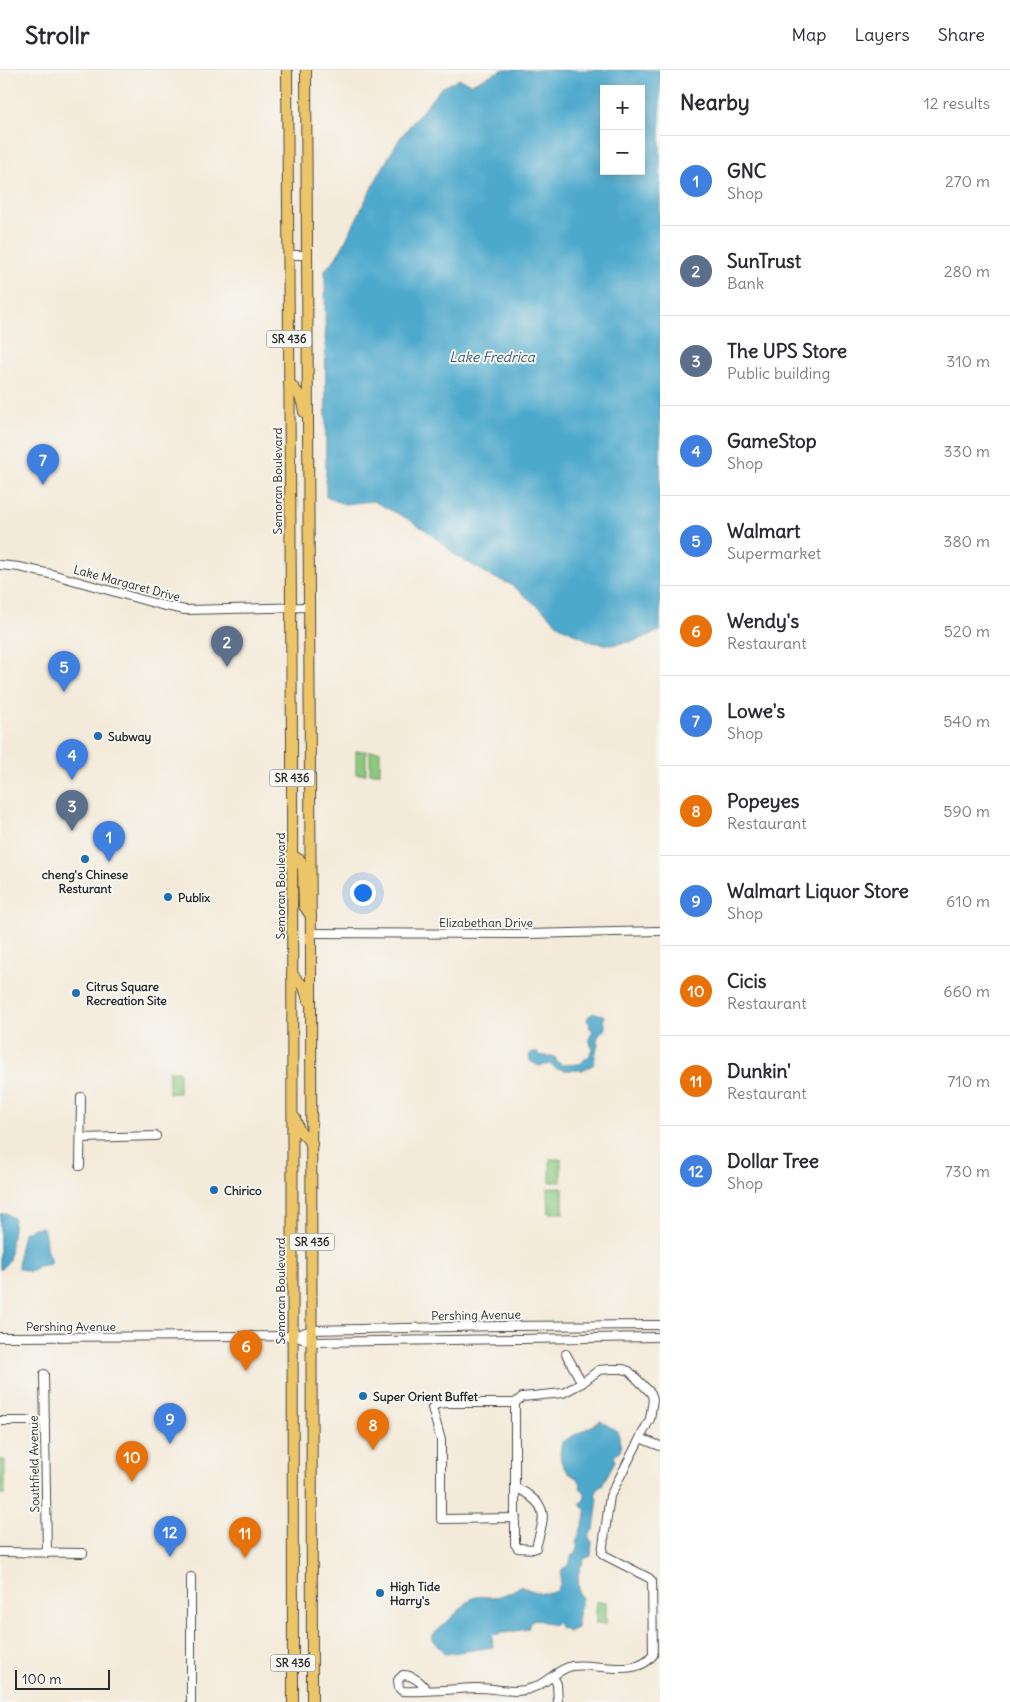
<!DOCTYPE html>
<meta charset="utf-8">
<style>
body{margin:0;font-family:Delius,sans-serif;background:#f7f7f7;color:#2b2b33}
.controls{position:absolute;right:15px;top:15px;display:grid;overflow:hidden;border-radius:0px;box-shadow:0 2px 12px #0003}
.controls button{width:45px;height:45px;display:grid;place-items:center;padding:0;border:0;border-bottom:1px solid #e1e1e2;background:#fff;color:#2b2b33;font:25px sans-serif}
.scale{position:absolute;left:15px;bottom:12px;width:95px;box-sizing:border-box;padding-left:5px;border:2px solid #2b2b2b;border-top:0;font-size:14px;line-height:18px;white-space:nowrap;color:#2b2b2b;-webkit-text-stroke:4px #f6f6f2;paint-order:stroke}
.you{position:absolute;left:362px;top:822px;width:18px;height:18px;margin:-12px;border:4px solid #fff;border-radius:50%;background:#1a73e8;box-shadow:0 0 0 8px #1a73e833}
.badge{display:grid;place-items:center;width:32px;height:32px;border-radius:50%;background:#7c3aed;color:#fff;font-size:16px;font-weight:700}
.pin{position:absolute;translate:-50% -41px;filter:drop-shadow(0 1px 2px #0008)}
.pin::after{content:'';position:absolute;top:26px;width:18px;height:15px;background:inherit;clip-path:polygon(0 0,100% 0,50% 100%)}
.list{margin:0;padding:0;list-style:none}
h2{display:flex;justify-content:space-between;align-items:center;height:65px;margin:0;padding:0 20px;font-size:21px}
h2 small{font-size:16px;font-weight:400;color:#7c7c81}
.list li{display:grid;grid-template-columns:32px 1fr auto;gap:15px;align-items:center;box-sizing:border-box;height:90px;padding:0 20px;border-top:1px solid #e1e1e2}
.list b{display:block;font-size:19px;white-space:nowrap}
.list p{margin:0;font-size:16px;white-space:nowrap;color:#7c7c81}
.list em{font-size:16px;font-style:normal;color:#7c7c81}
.map{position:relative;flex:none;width:660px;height:1632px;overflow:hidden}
header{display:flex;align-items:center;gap:30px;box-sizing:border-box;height:70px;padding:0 25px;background:#fff;border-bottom:1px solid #e1e1e2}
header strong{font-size:24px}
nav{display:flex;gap:28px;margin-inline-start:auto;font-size:18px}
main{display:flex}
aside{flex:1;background:#fff}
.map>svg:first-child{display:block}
.green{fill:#8cca80;stroke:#5c7a56}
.water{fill:#4ea9cc;stroke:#3c6a7c;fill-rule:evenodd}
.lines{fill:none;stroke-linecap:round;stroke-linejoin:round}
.minor-casing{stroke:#494845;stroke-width:10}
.major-casing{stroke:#494845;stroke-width:12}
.minor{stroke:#fff;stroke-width:8}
.major{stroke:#edc569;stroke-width:10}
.poi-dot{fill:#1f6fb2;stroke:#f6f6f2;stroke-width:2}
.labels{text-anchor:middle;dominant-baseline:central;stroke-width:4;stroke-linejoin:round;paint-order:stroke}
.shield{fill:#f6f6f2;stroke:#686867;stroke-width:1}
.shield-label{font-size:11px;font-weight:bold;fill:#2b2b2b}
.street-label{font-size:12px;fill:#2b2b2b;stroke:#f6f6f2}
.poi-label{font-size:12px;font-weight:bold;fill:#2b2b2b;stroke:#f6f6f2;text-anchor:start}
.water-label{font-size:14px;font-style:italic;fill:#395d6b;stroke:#f6f6f2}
</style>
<header>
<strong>Strollr</strong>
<nav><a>Map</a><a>Layers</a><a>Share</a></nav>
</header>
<main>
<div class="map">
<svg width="660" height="1632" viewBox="0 0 660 1632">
<rect width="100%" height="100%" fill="#f6f6f2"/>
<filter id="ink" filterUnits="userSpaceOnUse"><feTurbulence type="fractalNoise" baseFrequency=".02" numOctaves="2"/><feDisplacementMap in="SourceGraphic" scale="10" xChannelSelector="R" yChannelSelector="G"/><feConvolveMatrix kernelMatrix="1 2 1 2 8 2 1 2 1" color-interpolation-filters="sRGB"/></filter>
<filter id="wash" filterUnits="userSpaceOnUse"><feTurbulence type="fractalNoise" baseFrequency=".0096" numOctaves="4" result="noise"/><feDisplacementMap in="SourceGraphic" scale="20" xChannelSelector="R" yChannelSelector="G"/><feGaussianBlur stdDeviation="1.12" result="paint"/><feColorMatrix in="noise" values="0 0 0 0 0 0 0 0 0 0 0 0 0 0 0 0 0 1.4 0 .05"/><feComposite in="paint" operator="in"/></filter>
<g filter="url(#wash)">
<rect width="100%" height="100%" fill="#f4ead9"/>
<!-- green -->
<g class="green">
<rect x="356" y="681" width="10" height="23"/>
<rect x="370" y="681" width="10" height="22"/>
<rect x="169" y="1001" width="10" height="22"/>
<rect x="550" y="1089" width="11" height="23"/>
<polygon points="548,1118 563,1118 563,1143 549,1143"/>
<rect x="0" y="1390" width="5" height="34"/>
<rect x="596" y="1532" width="10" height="22"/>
</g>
<!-- water -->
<g class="water">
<path d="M502,0h158v561l-26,10 -23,4 -19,-3 -31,-15 -17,-16 -34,-27 -15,-6 -37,-21 -28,-24 -22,-14 -35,-18 -29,3 -18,-7 -1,-227 10,-11 7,-11 32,-65 26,-45 41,-50 19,-9 11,5zM604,19h37v82h-37z"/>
<polygon points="594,943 603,945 605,947 603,950 605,953 605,959 599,964 597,971 598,974 593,995 582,1000 563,1000 561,999 557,999 550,994 539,996 530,991 529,985 532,982 537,982 541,986 553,986 556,988 556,991 562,995 580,994 586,988 589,987 592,978 589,969 593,961 589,957 590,954 587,950 589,946"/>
<polygon points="6,1143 14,1149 9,1191 0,1200 0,1144"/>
<path d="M41,1157l2,1c3,8 2,17 4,23 2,5 4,6 3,13l-12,2 -8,6 -12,-4 1,-16 4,-19 10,-5z"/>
<path d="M601,1351l17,11 3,17 -7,8 1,4 -14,26 -3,1 -3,8 3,2 -4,32 -3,2 -2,6 3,4 -1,14 -7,3 -6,15 1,19 3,5 -5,22v8l-9,4 -4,-4 -3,1 -4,-6 -4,2 -18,-6 -5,3 -2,7 -36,6 1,12 -48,7 -14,-17 40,-38c7,-4 11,-2 19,-2 11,0 21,-4 30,-11 8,3 31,13 38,3 3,-5 3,-14 4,-20l7,-4 3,-10 4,-2 2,-6 -2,-4 10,-28v-5l-5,-4v-3l4,-5v-5l-5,-5 1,-4c-3,-6 -7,-7 -12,-11 -10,-8 -10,-20 -7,-31z"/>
</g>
</g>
<g filter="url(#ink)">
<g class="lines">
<!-- minor casing -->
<g class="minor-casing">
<g id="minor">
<polyline points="288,185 307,185"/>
<polyline points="0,495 19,497 55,505 161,535 185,540 309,537"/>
<polyline points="311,863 526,864 660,861"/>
<polyline points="81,1068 156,1066"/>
<polyline points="80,1096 81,1027"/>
<polyline points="293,1266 312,1260 499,1256 660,1255"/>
<polyline points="0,1267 293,1266 312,1272 660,1267"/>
<polyline points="566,1284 582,1313"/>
<polyline points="44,1304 47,1483"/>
<path d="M515,1333v141l3,4 15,1 3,-1c4,-20 15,-37 -4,-50 -5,-5 -10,-8 -17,-10"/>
<polyline points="0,1351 45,1351"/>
<polyline points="640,1368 660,1376"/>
<polyline points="0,1482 83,1483"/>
<polyline points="191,1507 191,1632"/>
<polyline points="553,1606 557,1614 558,1632"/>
<path d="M427,1620c-6,-8 -13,-15 -24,-15l-5,5 1,8 3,3c25,1 49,-2 73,-3 19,-1 38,7 57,0 14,-4 25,-19 40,-22 23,-4 64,13 81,-11l-1,-74 -3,-3 -45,-23 -2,-2 8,-57 40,-77 3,-20 -2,-6 -22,-22 -6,-2h-13l-11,1 -17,13 -19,10 -41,4 -7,6h-68l-10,1 -5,4 9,32v79l75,-1"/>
</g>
</g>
<!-- major casing -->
<g class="major-casing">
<g id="major">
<polyline points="287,0 292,670 293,1632"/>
<polyline points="306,0 311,879 312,1632"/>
<path d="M289,313c10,9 13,16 15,29"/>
<polyline points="292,785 300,790 303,799 304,836 311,846"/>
<polyline points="292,904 304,917 308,930"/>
<polyline points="295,1048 299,1060 312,1074"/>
</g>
</g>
<!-- minor -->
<use href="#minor" class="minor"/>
<!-- major -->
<use href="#major" class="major"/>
</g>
</g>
<!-- markers -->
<g class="poi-dot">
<circle cx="98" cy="666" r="5"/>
<circle cx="85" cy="789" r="5"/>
<circle cx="168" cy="827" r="5"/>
<circle cx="76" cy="923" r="5"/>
<circle cx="214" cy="1120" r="5"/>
<circle cx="363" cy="1326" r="5"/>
<circle cx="380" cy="1523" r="5"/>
</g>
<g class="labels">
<!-- shield labels -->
<g class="shield">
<rect x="266.5" y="260.5" width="45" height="17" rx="4"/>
<rect x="269.5" y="699.5" width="45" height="17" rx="4"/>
<rect x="289.5" y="1163.5" width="45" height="17" rx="4"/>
<rect x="270.5" y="1584.5" width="45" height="17" rx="4"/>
</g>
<g class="shield-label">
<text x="289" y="269">SR 436</text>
<text x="292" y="708">SR 436</text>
<text x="312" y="1172">SR 436</text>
<text x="293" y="1593">SR 436</text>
</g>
<!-- street labels -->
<g class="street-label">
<text transform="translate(277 411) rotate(-90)">Semoran Boulevard</text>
<text transform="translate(127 513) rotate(15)">Lake Margaret Drive</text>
<text transform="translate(280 816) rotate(-90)">Semoran Boulevard</text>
<text x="486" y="852">Elizabethan Drive</text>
<text transform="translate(280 1221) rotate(-90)">Semoran Boulevard</text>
<text transform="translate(476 1245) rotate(-1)">Pershing Avenue</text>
<text x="71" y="1256">Pershing Avenue</text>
<text transform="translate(34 1394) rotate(-91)">Southfield Avenue</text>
</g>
<!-- poi labels -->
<g class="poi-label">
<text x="108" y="666">Subway</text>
<text x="85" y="804" text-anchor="middle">cheng's Chinese<tspan x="85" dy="14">Resturant</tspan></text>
<text x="178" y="827">Publix</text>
<text x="86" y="916">Citrus Square<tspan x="86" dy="14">Recreation Site</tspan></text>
<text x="224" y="1120">Chirico</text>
<text x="373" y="1326">Super Orient Buffet</text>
<text x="390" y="1516">High Tide<tspan x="390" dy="14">Harry's</tspan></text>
</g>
<!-- water labels -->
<g class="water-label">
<text x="492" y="287">Lake Fredrica</text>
</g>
</g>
</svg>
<div class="controls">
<button>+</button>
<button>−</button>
</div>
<div class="scale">100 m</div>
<div class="you"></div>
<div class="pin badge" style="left:109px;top:792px;background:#3f7fe0">1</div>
<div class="pin badge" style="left:227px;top:597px;background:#5c6f8a">2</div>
<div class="pin badge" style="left:72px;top:761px;background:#5c6f8a">3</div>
<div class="pin badge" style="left:72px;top:710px;background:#3f7fe0">4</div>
<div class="pin badge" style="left:64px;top:622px;background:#3f7fe0">5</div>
<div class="pin badge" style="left:246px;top:1301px;background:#e8710a">6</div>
<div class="pin badge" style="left:43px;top:415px;background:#3f7fe0">7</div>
<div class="pin badge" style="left:373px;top:1380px;background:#e8710a">8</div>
<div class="pin badge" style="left:170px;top:1374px;background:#3f7fe0">9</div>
<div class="pin badge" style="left:132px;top:1412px;background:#e8710a">10</div>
<div class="pin badge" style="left:245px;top:1488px;background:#e8710a">11</div>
<div class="pin badge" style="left:170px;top:1487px;background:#3f7fe0">12</div>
</div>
<aside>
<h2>Nearby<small>12 results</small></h2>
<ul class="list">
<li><span class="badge" style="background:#3f7fe0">1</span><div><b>GNC</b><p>Shop</p></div><em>270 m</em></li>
<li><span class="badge" style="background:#5c6f8a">2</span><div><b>SunTrust</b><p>Bank</p></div><em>280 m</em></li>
<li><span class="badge" style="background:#5c6f8a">3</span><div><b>The UPS Store</b><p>Public building</p></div><em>310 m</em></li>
<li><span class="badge" style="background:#3f7fe0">4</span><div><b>GameStop</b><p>Shop</p></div><em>330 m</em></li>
<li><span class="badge" style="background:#3f7fe0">5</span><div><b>Walmart</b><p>Supermarket</p></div><em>380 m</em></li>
<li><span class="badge" style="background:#e8710a">6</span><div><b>Wendy's</b><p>Restaurant</p></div><em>520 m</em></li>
<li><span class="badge" style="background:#3f7fe0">7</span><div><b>Lowe's</b><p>Shop</p></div><em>540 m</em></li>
<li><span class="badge" style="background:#e8710a">8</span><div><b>Popeyes</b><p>Restaurant</p></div><em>590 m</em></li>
<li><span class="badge" style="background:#3f7fe0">9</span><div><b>Walmart Liquor Store</b><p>Shop</p></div><em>610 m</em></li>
<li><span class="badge" style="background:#e8710a">10</span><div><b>Cicis</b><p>Restaurant</p></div><em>660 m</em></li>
<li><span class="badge" style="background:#e8710a">11</span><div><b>Dunkin'</b><p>Restaurant</p></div><em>710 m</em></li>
<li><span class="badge" style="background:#3f7fe0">12</span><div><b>Dollar Tree</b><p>Shop</p></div><em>730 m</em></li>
</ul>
</aside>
</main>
